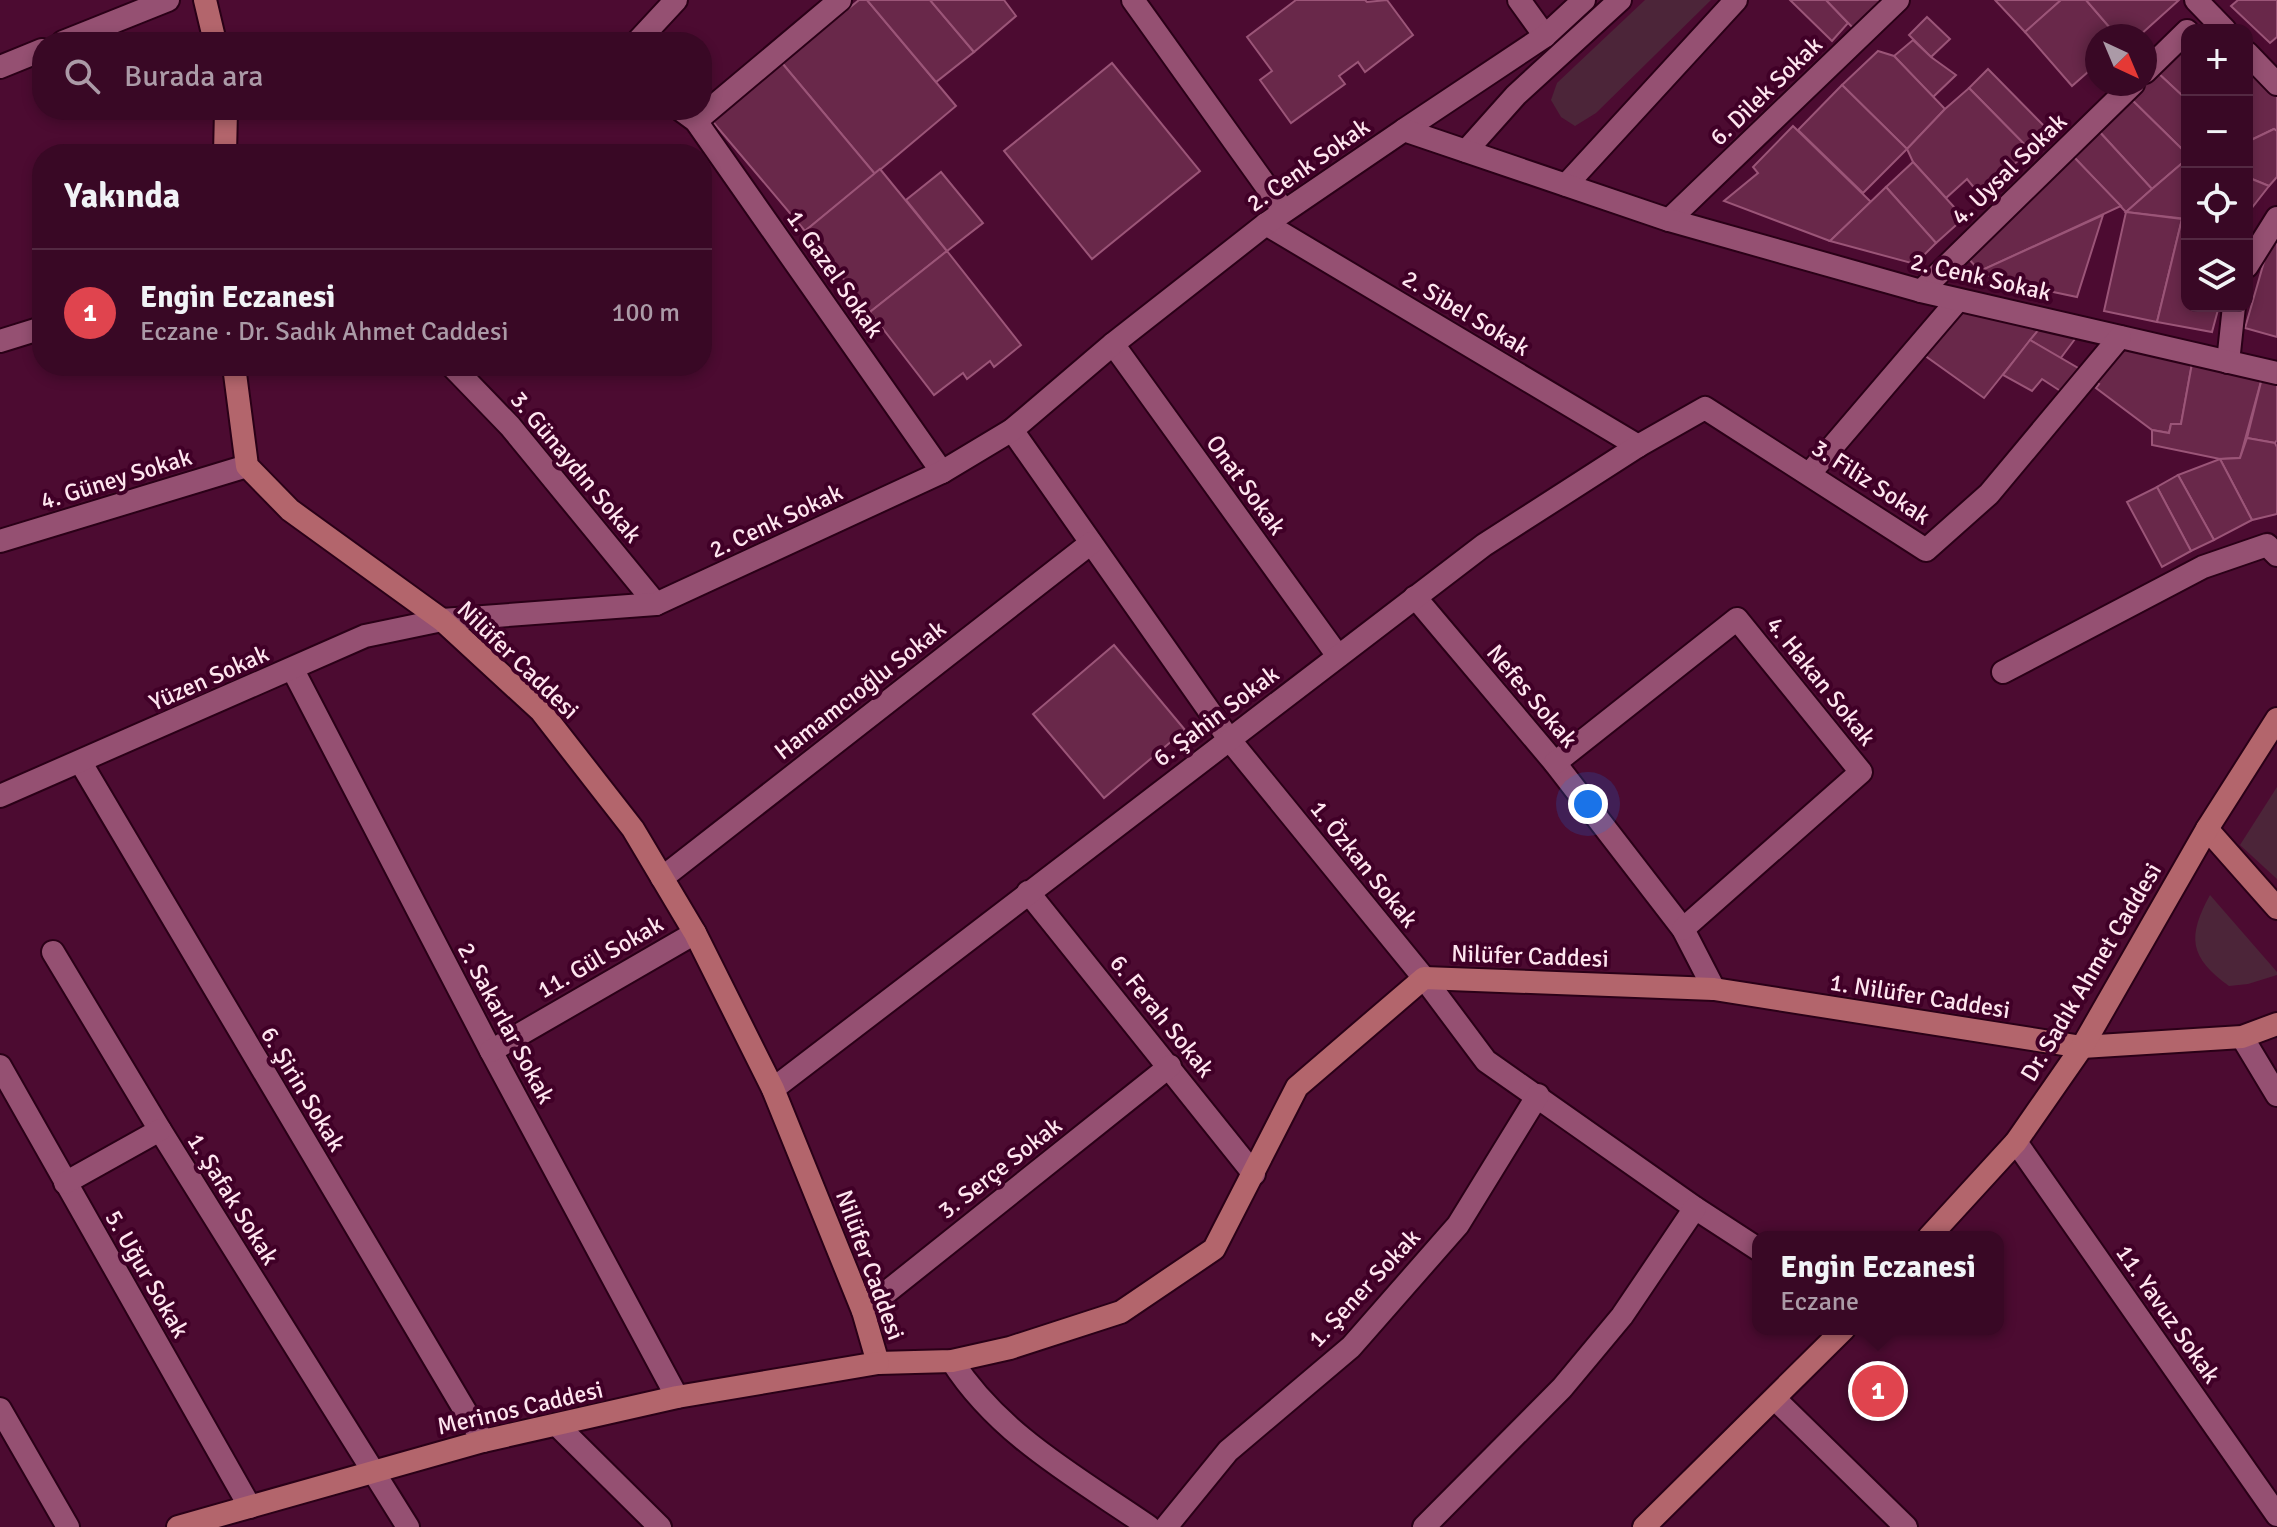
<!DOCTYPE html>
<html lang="tr">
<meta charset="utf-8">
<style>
body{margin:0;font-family:Signika,sans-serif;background:#441632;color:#f1f3f6}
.controls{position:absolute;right:24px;top:24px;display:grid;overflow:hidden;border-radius:16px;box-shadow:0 4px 12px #0003}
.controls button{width:72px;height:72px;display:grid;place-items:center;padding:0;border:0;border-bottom:2px solid #532942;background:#390825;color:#f1f3f6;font:40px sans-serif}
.compass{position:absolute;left:2085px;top:24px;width:72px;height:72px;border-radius:50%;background:#390825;box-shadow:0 4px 12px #0003;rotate:136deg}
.you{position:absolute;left:1588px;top:804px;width:28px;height:28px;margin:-20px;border:6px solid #fff;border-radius:50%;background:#1a73e8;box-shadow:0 0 0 12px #1a73e833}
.badge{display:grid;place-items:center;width:52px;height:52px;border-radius:50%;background:#31d4a9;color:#fff;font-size:26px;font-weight:700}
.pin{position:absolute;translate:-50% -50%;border:4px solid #fff;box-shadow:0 2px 8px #0006}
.popup{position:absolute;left:1752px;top:1231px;width:252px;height:104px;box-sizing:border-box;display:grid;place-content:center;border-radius:16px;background:#390825;filter:drop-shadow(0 2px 6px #0005);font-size:26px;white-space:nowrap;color:#ab9aa7}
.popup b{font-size:30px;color:#f1f3f6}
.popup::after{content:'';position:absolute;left:50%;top:100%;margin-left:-16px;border:16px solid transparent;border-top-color:#390825}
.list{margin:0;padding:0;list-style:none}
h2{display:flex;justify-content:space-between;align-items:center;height:104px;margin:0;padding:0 32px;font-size:34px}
h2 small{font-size:26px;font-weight:400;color:#ab9aa7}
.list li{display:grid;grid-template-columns:52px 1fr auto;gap:24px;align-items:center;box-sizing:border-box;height:128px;padding:0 32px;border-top:2px solid #532942}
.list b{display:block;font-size:30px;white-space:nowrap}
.list p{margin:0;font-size:26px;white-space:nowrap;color:#ab9aa7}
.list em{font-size:26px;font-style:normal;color:#ab9aa7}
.icon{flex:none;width:44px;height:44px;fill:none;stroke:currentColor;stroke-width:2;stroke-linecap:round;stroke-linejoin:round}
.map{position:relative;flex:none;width:2277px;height:1527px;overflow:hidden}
.search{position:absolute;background:#390825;box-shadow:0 4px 12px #0003;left:32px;top:32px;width:680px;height:88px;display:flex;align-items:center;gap:20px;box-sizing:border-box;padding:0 28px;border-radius:32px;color:#ab9aa7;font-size:30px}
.panel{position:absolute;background:#390825;box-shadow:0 4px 12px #0003;left:32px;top:144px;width:680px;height:232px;border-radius:32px}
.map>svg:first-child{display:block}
.green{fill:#4c2539}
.building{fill:#69284a;stroke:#9b5578;stroke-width:2}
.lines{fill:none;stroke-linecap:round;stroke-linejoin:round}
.minor-casing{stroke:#2a0017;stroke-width:26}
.secondary-casing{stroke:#2a0017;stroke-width:26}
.minor{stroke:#955072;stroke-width:22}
.secondary{stroke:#b3656c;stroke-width:22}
.labels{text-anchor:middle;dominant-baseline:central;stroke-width:8;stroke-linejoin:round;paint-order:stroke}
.street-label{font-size:24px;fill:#fee5ef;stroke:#400027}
</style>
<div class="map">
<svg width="2277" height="1527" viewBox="0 0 2277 1527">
<rect width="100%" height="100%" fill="#4c0b31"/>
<!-- green -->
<g class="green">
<polygon points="1645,0 1711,0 1596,113 1575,126 1561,117 1551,100 1557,83"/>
<polygon points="2277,787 2277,879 2240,845"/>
<path d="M2210,895l67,77v3l-29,9 -19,2c-40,-29 -42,-49 -19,-91z"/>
</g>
<!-- building -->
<g class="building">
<polygon points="859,0 867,0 956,106 875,174 782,63"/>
<polygon points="867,0 930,0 974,52 936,82"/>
<polygon points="930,0 1004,0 1016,16 974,52"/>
<polygon points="1296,0 1365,0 1367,2 1387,0 1413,35 1365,72 1358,62 1339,76 1345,84 1291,123 1260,80 1272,71 1247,37"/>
<polygon points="1790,0 1826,0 1848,23 1832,41"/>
<polygon points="1826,0 1885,0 1854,29"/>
<polygon points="1995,0 2061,0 2025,32"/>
<polygon points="2061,0 2086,0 2117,36 2097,36 2097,64 2072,86 2025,32"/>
<polygon points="2086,0 2179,0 2139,36 2117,36"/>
<polygon points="2238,0 2277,0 2277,37 2270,43 2231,6"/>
<polygon points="1927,17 1950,39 1931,57 1909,35"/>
<polygon points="1913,40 1931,57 1956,75 1933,97 1894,56"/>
<polygon points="2187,46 2187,100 2158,73"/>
<polygon points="1878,51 1894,56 1945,109 1907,149 1842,85"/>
<polygon points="2247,61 2277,92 2277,131 2274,129 2247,142"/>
<polygon points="782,63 875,174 805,231 713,122"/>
<polygon points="1112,63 1200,171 1092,259 1004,151"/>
<polygon points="1988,69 2049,131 2030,150 1969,88"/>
<polygon points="2158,73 2187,100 2187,154 2130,98"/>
<polygon points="1842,85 1907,149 1863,193 1798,130"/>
<polygon points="1969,88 2030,150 1980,195 1967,179 1946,198 1913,162 1907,149 1945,109"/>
<polygon points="2130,98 2187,154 2187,159 2152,189 2096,128"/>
<polygon points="1793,126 1871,202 1830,241 1724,201 1758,173 1753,167"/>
<polygon points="2096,128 2152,189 2126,212 2070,153"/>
<polygon points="2274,129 2277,131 2277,177 2269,186 2247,177 2247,142"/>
<polygon points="2070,153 2121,206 1980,271 1965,255"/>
<polygon points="2187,159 2187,219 2126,212 2152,189"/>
<polygon points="1913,162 1964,218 1936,243 1886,187"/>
<polygon points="880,169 947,251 870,312 805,231"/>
<polygon points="941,172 983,223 947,251 906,200"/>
<polygon points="2247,177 2269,186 2247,214"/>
<polygon points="1886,187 1936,243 1915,264 1830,241"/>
<polygon points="2126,212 2182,219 2157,322 2104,311"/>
<polygon points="2103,215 2077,297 1996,280 1980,271"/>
<polygon points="2182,219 2187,219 2187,306 2219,306 2212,332 2157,322"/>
<polygon points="2272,234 2277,236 2277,337 2245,328"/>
<polygon points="947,251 1021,345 994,367 990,361 967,379 963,373 934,395 870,312"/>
<polygon points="1965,306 2044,323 1984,398 1924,355"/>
<polygon points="2044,323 2081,331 2060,359 2030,340"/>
<polygon points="2030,340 2085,372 2065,394 2042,379 2032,391 2003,375"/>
<polygon points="2124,341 2193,358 2181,424 2171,424 2169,433 2152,430 2096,388 2099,384 2092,380"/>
<polygon points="2193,358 2263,374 2240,458 2220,459 2152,445 2152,430 2169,433 2171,424 2181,424"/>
<polygon points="2263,374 2277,377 2277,440 2275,443 2247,438"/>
<polygon points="2247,438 2275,443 2277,447 2277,514 2252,520 2220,459 2240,458"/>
<polygon points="2220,459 2252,520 2214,540 2178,475"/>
<polygon points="2178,475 2214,540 2191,551 2157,487"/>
<polygon points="2157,487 2191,551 2162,567 2127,502"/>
<polygon points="1114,645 1185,730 1104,798 1033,714"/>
</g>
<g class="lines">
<!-- minor casing -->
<g class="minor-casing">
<g id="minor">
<polyline points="1133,0 1284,211"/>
<polyline points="1519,0 1545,36"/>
<polyline points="2196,0 2225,30"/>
<polyline points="63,42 168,0"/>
<polyline points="637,42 676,0"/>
<polyline points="2247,53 2277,84"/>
<polyline points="0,67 42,50"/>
<polyline points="2145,72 2187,31"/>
<polyline points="681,110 696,121 942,472"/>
<polyline points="696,121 840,0"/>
<polyline points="1404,130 1545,36 1584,0"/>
<polyline points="1466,151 1516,95 1620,0"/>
<polyline points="1566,185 1736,0"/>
<polyline points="1669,220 1898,0"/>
<polyline points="1266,224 1638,446"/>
<polyline points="2247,266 2277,218"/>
<polyline points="1921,291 2133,84"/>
<polyline points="0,341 42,328"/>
<polyline points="1113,344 1338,656"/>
<polyline points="2228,362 2234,306"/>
<polyline points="452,366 510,426 656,604"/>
<polyline points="1012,430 1229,739 1424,978 1486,1061 1695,1208 1758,1249"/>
<polyline points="1810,473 1958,300"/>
<polyline points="0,541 247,466"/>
<polyline points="1415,597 1555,763 1683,929 1714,989"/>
<polyline points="293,670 491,1051 677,1397"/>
<polyline points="2003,672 2203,567 2267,545 2277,555"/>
<polyline points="81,763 483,1441"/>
<polyline points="1555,763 1737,619 1861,772 1683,929"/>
<polyline points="0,796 365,636 442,620 656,604 942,472 1012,430 1113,344 1266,224 1404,130 1669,220 1921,291 2277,373"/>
<polyline points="662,878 1091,543"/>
<polyline points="1028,892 1254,1174"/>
<polyline points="53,952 160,1130 408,1527"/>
<polyline points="2242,1037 2277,1095"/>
<polyline points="491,1051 695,933"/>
<polyline points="0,1066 250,1507"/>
<polyline points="773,1089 1484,545 1638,446 1705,408 1926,550 1989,494 2120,337"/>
<polyline points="2016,1142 2277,1515"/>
<polyline points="65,1183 160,1130"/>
<polyline points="863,1311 1170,1066"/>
<path d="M952,1361c47,74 126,117 197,166"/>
<polyline points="1775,1399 1906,1527"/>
<polyline points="0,1409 68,1527"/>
<polyline points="558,1426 660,1527"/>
<polyline points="1166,1527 1228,1451 1351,1347 1458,1225 1538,1095"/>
<polyline points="1424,1527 1562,1388 1622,1316 1695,1208"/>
</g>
</g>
<!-- secondary casing -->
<g class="secondary-casing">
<g id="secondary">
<polyline points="205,0 215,42"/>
<polyline points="225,154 226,110"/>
<polyline points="234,366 247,466 290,510 442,620 541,711 633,829 695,933 773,1089 863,1311 878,1363 952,1361 1010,1348 1121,1312 1214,1249 1297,1087 1424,978 1714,989 2082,1047 2242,1037 2277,1024"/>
<polyline points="2207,829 2277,908"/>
<polyline points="1929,1237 2016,1142 2082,1047 2207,829 2277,719"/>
<polyline points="178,1527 483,1441 677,1397 878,1363"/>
<polyline points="1644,1527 1844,1329"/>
</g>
</g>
<!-- minor -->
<use href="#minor" class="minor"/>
<!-- secondary -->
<use href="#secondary" class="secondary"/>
</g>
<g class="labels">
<!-- street labels -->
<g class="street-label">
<text transform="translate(1766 91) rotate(-44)">6. Dilek Sokak</text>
<text transform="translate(1308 165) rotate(-35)">2. Cenk Sokak</text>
<text transform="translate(2009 169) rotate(-44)">4. Uysal Sokak</text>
<text transform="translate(835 274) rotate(55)">1. Gazel Sokak</text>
<text transform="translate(1981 277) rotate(13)">2. Cenk Sokak</text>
<text transform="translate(1466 313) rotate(31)">2. Sibel Sokak</text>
<text transform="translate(576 467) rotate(50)">3. Günaydın Sokak</text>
<text transform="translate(116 479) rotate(-17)">4. Güney Sokak</text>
<text transform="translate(1871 482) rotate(33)">3. Filiz Sokak</text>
<text transform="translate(1246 485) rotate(54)">Onat Sokak</text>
<text transform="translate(776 521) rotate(-25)">2. Cenk Sokak</text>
<text transform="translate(518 660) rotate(44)">Nilüfer Caddesi</text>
<text transform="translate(209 678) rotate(-24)">Yüzen Sokak</text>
<text transform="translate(1821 681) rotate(51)">4. Hakan Sokak</text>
<text transform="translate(860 690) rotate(-38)">Hamamcıoğlu Sokak</text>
<text transform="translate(1532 696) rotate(50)">Nefes Sokak</text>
<text transform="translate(1216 716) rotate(-37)">6. Şahin Sokak</text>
<text transform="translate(1364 864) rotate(51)">1. Özkan Sokak</text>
<text transform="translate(1530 956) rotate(2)">Nilüfer Caddesi</text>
<text transform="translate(600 957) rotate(-30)">11. Gül Sokak</text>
<text transform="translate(2091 972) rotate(-59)">Dr. Sadık Ahmet Caddesi</text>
<text transform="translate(1920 996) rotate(9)">1. Nilüfer Caddesi</text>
<text transform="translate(1162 1016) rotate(51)">6. Ferah Sokak</text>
<text transform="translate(506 1023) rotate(62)">2. Sakarlar Sokak</text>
<text transform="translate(303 1089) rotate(59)">6. Şirin Sokak</text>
<text transform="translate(1000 1168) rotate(-38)">3. Serçe Sokak</text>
<text transform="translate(233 1199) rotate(58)">1. Şafak Sokak</text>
<text transform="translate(870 1265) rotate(70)">Nilüfer Caddesi</text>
<text transform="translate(147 1274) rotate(60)">5. Uğur Sokak</text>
<text transform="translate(1364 1288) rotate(-47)">1. Şener Sokak</text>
<text transform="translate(2168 1314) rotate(55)">11. Yavuz Sokak</text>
<text transform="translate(520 1408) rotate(-13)">Merinos Caddesi</text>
</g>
</g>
</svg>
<div class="controls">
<button>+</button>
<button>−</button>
<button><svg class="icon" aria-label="locate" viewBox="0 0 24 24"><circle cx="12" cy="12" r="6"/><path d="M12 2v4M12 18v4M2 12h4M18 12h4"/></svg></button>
<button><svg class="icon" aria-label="layers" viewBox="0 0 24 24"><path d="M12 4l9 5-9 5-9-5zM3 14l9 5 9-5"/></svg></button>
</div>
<svg class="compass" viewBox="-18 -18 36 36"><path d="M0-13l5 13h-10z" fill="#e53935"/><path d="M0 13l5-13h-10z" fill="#ab9aa7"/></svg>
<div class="you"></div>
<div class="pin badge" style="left:1878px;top:1391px;background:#e0444e">1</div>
<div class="popup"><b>Engin Eczanesi</b>Eczane</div>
<div class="search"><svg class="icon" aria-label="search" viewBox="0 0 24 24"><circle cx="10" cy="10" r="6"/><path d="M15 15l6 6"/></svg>Burada ara</div>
<section class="panel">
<h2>Yakında<small></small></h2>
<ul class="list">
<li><span class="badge" style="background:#e0444e">1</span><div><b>Engin Eczanesi</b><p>Eczane · Dr. Sadık Ahmet Caddesi</p></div><em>100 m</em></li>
</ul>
</section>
</div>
